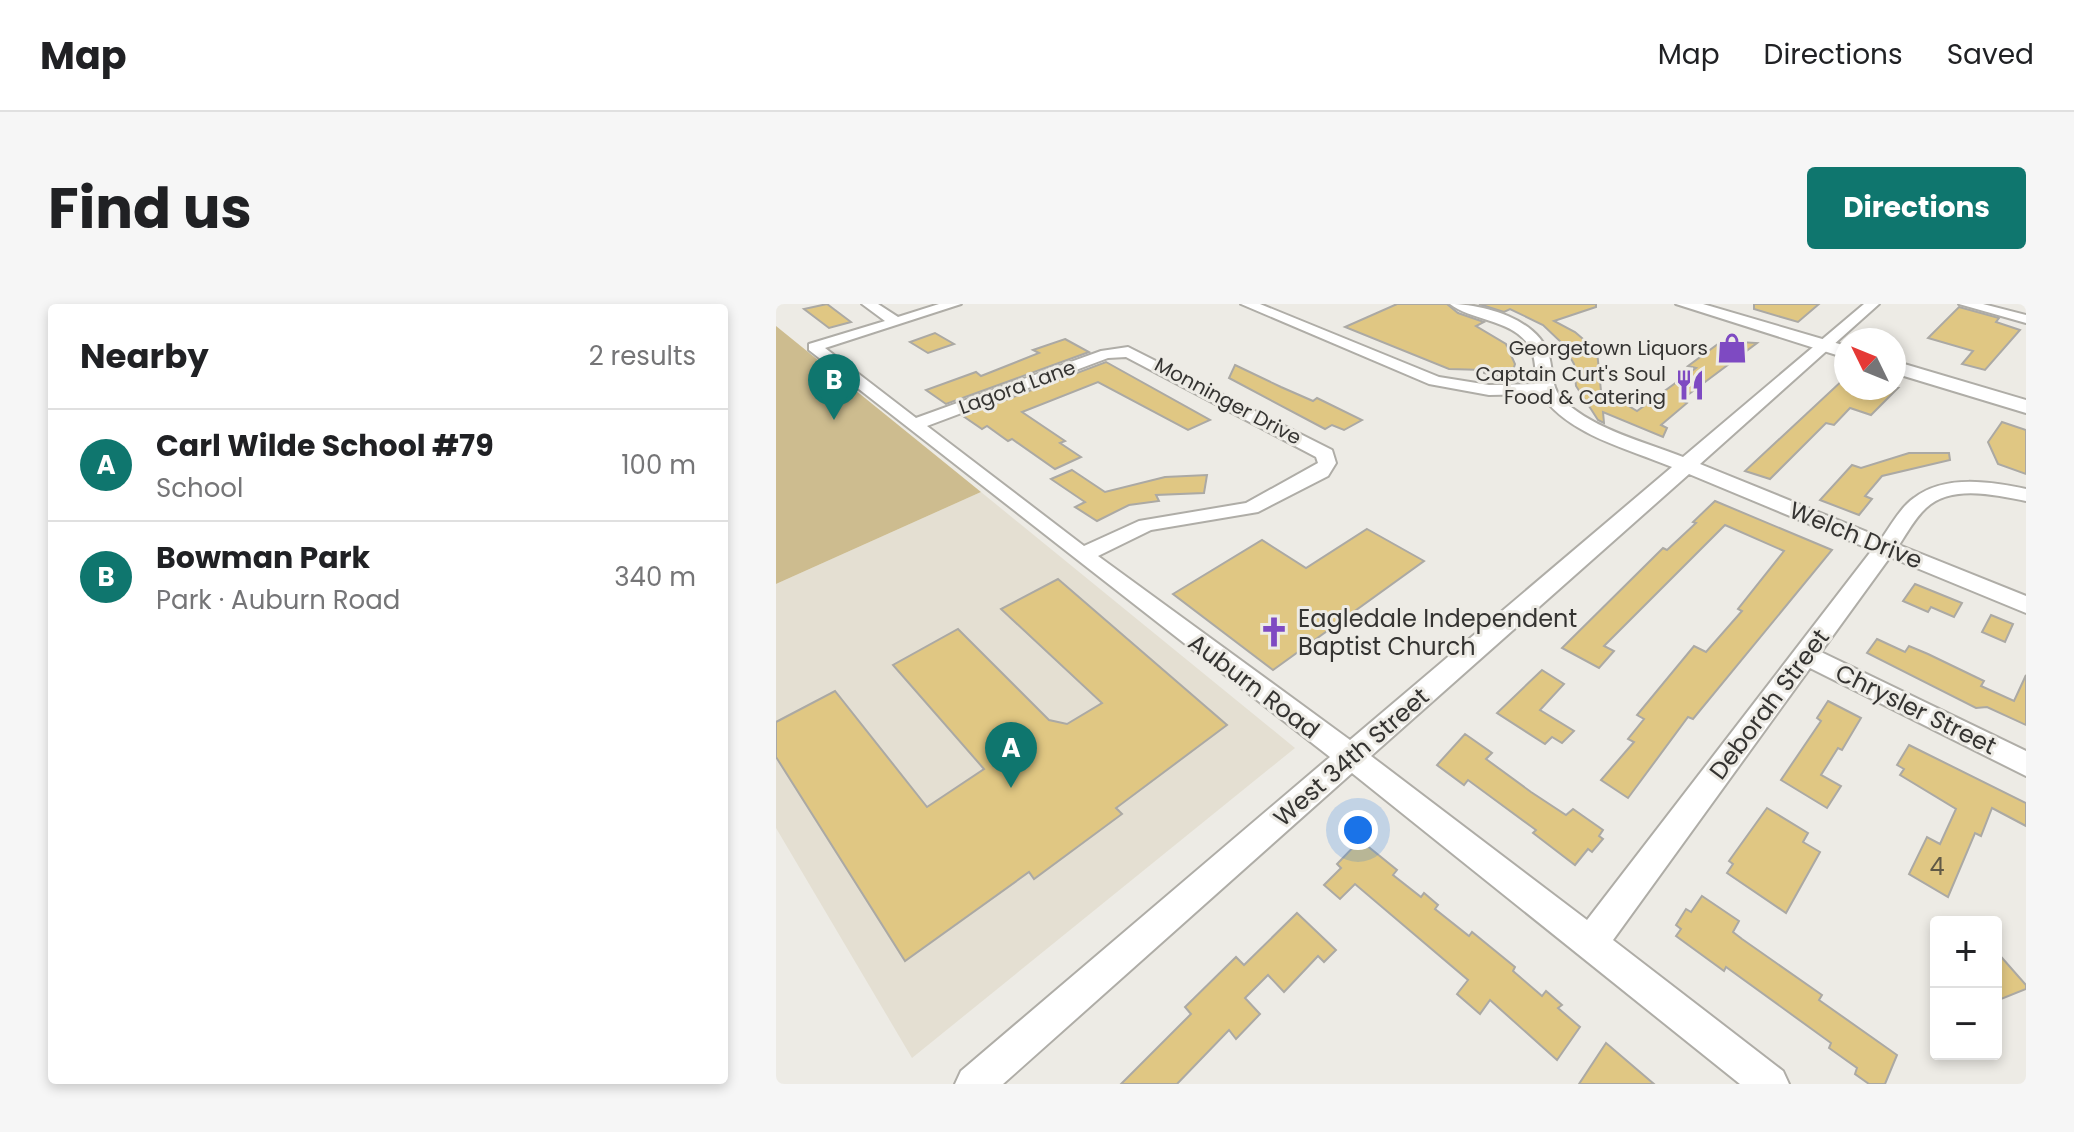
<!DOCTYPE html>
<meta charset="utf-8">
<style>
body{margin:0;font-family:Poppins,sans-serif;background:#f6f6f6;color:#202124}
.controls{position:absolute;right:24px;bottom:24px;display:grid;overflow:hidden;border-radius:8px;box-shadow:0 4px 12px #0003}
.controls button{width:72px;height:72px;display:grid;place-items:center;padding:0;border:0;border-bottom:2px solid #e0e0e0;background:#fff;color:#202124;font:40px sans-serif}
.compass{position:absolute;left:1058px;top:24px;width:72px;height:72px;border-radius:50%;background:#fff;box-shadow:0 4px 12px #0003;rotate:313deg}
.you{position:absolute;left:582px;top:526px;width:28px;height:28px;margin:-20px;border:6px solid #fff;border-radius:50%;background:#1a73e8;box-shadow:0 0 0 12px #1a73e833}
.badge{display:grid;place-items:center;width:52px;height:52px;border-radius:50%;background:#0f766e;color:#fff;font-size:26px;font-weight:700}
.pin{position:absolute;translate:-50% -66px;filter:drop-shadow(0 2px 4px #0008)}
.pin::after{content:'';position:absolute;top:42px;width:28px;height:24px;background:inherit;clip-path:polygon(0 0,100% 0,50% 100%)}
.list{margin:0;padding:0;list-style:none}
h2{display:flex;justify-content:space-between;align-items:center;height:104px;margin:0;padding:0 32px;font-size:34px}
h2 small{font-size:26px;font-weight:400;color:#757577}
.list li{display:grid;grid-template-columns:52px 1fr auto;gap:24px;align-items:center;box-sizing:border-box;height:112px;padding:0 32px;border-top:2px solid #e0e0e0}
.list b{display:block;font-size:30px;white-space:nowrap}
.list p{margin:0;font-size:26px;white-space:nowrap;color:#757577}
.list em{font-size:26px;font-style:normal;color:#757577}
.map{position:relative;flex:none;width:1250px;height:780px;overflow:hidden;border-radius:8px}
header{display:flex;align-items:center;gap:48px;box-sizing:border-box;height:112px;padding:0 40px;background:#fff;border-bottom:2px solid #e0e0e0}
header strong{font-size:38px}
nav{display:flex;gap:44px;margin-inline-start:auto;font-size:28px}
.intro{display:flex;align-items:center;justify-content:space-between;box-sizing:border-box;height:192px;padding:0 48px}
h1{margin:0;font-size:56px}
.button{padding:20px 36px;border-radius:8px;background:#0f766e;color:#fff;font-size:28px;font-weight:700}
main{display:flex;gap:48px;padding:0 48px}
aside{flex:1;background:#fff;border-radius:8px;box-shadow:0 4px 12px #0003}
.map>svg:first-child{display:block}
.built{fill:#e4dfd2}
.green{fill:#cdbc8f}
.building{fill:#e0c783;stroke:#aba9a4;stroke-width:2}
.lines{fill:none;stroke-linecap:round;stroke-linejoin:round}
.minor-casing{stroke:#afada7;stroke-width:4}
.major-casing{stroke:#afada7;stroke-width:4}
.minor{fill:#fff;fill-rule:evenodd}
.major{fill:#fff;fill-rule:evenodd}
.labels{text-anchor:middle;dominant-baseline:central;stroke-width:6;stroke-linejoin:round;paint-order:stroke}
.far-poi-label{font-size:20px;fill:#353432;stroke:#edebe5;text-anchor:end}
.far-street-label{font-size:20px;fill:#353432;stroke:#edebe5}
.street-label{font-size:24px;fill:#353432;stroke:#edebe5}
.poi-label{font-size:24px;fill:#353432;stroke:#edebe5;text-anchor:start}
.near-number-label{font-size:24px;fill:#605946}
</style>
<header>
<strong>Map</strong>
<nav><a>Map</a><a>Directions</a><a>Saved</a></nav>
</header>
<div class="intro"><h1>Find us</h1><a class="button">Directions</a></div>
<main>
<aside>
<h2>Nearby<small>2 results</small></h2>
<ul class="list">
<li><span class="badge">A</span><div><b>Carl Wilde School #79</b><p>School</p></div><em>100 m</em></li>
<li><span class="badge">B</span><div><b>Bowman Park</b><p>Park · Auburn Road</p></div><em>340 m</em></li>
</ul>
</aside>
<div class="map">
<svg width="1250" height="780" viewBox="0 0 1250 780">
<rect width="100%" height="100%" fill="#edebe5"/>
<!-- built -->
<polygon class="built" points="205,188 519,444 136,754 0,524 0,280"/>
<!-- green -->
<polygon class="green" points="0,22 205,188 0,280"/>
<!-- building -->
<g class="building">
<polygon points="51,0 75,18 53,24 28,5"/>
<polygon points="621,0 671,0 682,9 708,18 700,22 730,40 739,60 735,73 715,71 708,69 708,66 673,65 569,23"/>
<polygon points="703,0 820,0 820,3 778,17 799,28 821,47 826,97 838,93 861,107 920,64 912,62 946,37 981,39 905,96 911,99 885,121 891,124 887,133 827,108 828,119 822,116 800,82 798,60 787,40 767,21 734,5 728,8"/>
<polygon points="978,0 1043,0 1022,18 978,5"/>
<polygon points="1183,3 1223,14 1220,18 1244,26 1209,66 1186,60 1197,47 1152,34"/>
<polygon points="159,29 178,40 152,49 134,38"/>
<polygon points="289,35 313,48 170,100 150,86 200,68 205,72 263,49 257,46"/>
<polygon points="330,58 434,116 412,126 322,78 246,108 289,137 284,139 305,153 279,165 236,135 232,137 211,122 206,125 187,112"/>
<polygon points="459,61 505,83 537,97 541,94 586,116 568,126 556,121 549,125 453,74"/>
<polygon points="1070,73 1070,84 1122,84 1095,111 1074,104 1058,121 1050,119 994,175 969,167"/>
<polygon points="1226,118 1250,126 1250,170 1222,160 1212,138"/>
<polygon points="1133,149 1173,149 1174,156 1106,172 1089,192 1096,195 1083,211 1044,196 1076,161 1085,164"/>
<polygon points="296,166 329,188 389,173 431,171 428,189 380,191 383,197 353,201 321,217 299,203 309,198 275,175"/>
<polygon points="939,197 1056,246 917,415 912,413 852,494 825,476 858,438 852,435 868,415 861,411 918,342 930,348 966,307 962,305 1008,247 949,221 828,342 838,347 823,364 786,344 887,244 891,246 920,219 917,218"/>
<polygon points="591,225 648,257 497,366 397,290 486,236 530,264"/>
<polygon points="282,275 451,421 340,504 346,510 258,575 253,568 129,657 0,453 0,418 59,387 151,503 208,465 117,361 182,325 273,416 291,420 326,399 225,305"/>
<polygon points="1139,280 1186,299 1178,313 1155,303 1152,308 1127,297"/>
<polygon points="1215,311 1237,320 1229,338 1206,328"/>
<polygon points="1101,335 1129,348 1133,342 1152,350 1208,377 1205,382 1238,397 1250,371 1250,421 1211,403 1200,404 1091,349"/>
<polygon points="766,366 788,380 764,406 798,427 786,439 776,433 769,440 721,409"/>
<polygon points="1052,397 1085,414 1066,446 1062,444 1045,471 1065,482 1051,504 1005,476 1045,417 1041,414"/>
<polygon points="689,430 716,449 710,455 755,488 790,511 797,505 827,526 823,532 827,535 816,548 812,545 799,561 757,529 760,526 692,476 688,481 661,461"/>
<polygon points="1133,441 1250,499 1250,522 1216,504 1205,532 1199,529 1172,593 1133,570 1151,533 1164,540 1180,505 1124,471 1128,465 1121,461"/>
<polygon points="991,504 1032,529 1027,538 1044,548 1010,609 951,569 957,560 953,557"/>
<polygon points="584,536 621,566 617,571 645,593 648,589 662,601 659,605 693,632 696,628 739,663 737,667 766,692 770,687 786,701 782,704 804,723 781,756 714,696 704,710 681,690 692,676 579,580 564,595 548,581 565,564 561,560"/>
<polygon points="926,592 963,617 957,628 966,635 1046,691 1043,696 1121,751 1109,780 1093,780 1079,770 1081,764 1053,744 1055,739 950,663 948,667 900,632 905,625 900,621 910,605 915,608"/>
<polygon points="521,609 560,646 548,658 542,652 508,688 492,671 469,694 484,710 460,735 453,726 401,780 345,780 415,710 409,703 460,653 468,661"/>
<polygon points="1220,647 1250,681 1250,685 1220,697"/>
<polygon points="830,739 878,780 803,780"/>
</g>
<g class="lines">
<!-- minor casing -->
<g class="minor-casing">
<g id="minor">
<path d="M86,0h16l20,13 41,-13h22l-136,44 91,70 185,-67 27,-4 204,103 4,13 -8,13 -70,36 -107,18 -53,26 252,184 322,-273c-43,-18 -104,-32 -131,-73l-52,1 -60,-11 -188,-80h19l179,73 50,8 48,-1c-2,-10 -1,-22 -5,-32 -13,-33 -59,-30 -82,-48 33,0 89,15 99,52 5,18 1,32 16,46 31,28 80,40 118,55l181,-153h15l-179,160 182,74c9,-13 19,-31 32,-40 31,-24 77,-16 112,-9v12c-30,-6 -75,-17 -100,7 -11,10 -19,25 -27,37l127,51v17l-136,-56 -69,95 205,99v25l-216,-108 -197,272 170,131 6,13h-49l-388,-311 -349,311h-48l6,-13 369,-314 -521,-407v-6l76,-23zM350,53l190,100 2,6 -72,40 -107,18 -55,25 -157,-120 181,-68zM913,170l183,76 -285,370 -216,-164z"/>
<polygon points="1183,0 1207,0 1250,11 1250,19"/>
</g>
</g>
<!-- major casing -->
<g class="major-casing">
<g id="major">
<polygon points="900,0 927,0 1070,42 1070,54"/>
<polygon points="1118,57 1250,96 1250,109 1118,69"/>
</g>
</g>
<!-- minor -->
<use href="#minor" class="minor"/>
<!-- major -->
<use href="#major" class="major"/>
</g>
<!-- icons -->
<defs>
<g id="shop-bare" transform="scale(2.4)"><path d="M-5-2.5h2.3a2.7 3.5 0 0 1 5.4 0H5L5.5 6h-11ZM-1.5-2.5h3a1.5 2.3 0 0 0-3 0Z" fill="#7e4ac2" stroke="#edebe5" stroke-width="2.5" paint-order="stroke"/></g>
<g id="restaurant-bare" transform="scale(2.4)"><path d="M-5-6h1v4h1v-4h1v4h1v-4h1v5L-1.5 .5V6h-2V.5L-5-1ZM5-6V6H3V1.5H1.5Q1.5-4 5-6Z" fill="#7e4ac2" stroke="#edebe5" stroke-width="2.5" paint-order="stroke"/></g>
<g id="church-bare" transform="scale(2.4)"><path d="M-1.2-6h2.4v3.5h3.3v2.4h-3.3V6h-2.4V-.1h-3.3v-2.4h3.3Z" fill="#7e4ac2" stroke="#edebe5" stroke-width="2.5" paint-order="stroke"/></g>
</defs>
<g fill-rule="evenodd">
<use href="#shop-bare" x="956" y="44"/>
<use href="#restaurant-bare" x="914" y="81"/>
<use href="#church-bare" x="498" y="328"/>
</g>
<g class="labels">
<!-- far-poi labels -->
<g class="far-poi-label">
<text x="932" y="44">Georgetown Liquors</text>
<text x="890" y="70">Captain Curt's Soul<tspan x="890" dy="23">Food &amp; Catering</tspan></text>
</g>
<!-- far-street labels -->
<g class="far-street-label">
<text transform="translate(241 83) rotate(-20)">Lagora Lane</text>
<text transform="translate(452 97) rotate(28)">Monninger Drive</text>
</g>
<!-- street labels -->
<g class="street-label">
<text transform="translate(1080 231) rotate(22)">Welch Drive</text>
<text transform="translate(478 382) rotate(37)">Auburn Road</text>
<text transform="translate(993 400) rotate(-53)">Deborah Street</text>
<text transform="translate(1140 405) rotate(26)">Chrysler Street</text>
<text transform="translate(575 453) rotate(-41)">West 34th Street</text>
</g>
<!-- poi labels -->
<g class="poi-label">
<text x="522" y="314">Eagledale Independent<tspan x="522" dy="28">Baptist Church</tspan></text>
</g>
<!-- near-number labels -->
<g class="near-number-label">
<text x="1161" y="562">4</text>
</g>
</g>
</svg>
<div class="controls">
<button>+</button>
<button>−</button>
</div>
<svg class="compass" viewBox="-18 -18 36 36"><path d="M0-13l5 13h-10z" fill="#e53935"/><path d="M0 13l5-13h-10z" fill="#757577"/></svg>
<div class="you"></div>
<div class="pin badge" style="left:235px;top:484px">A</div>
<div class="pin badge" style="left:58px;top:116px">B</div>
</div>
</main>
